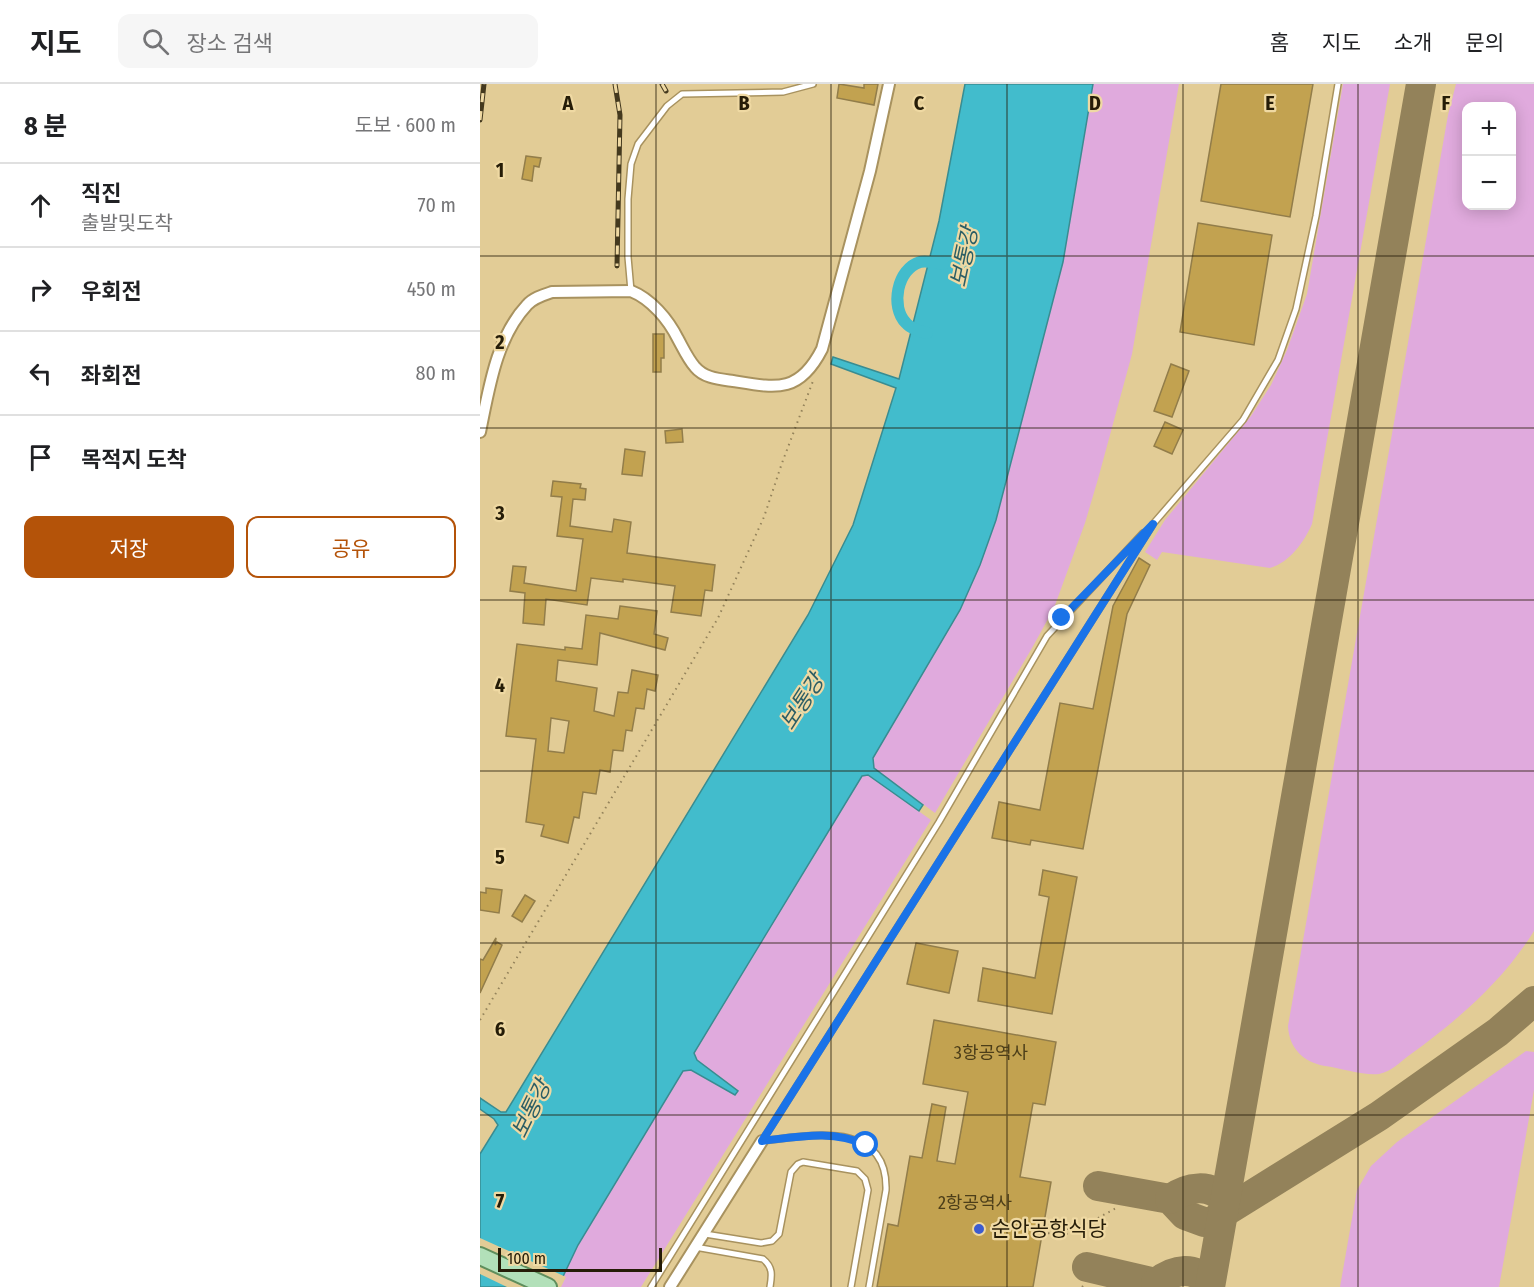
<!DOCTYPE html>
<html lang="ko">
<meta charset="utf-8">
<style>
body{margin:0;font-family:"Fira Sans Condensed","Noto Sans KR",sans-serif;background:#f6f6f6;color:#202124}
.controls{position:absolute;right:18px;top:18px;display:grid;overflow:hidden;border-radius:12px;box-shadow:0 3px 15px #0003}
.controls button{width:54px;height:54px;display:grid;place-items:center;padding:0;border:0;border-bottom:2px solid #e0e0e0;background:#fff;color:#202124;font:30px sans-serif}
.scale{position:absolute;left:18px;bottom:15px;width:164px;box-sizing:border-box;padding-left:6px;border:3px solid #251c07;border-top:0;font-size:16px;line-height:21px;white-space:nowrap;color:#251c07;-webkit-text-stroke:4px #efd9a3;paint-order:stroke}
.stop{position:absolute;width:18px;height:18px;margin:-14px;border:4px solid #1a73e8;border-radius:50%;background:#fff}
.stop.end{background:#1a73e8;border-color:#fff;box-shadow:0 2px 6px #0008}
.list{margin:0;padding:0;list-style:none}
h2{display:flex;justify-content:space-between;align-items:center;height:78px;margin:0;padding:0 24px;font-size:26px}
h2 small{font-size:20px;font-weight:400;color:#757577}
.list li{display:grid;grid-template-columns:39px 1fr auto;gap:18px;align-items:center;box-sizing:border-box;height:84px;padding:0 24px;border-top:2px solid #e0e0e0}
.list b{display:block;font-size:22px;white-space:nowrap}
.list p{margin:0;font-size:20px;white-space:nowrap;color:#757577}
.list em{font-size:20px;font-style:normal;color:#757577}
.actions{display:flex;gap:12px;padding:18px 24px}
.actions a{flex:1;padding:14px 0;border:2px solid #b45309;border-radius:12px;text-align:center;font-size:21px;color:#b45309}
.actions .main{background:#b45309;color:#fff}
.icon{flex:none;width:33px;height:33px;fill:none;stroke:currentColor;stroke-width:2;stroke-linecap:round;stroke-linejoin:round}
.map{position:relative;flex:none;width:1054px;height:1203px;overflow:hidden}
header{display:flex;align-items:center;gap:36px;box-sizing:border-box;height:84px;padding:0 30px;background:#fff;border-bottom:2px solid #e0e0e0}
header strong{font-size:28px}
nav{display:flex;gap:33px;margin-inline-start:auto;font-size:21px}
.search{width:420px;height:54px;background:#f6f6f6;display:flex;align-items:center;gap:15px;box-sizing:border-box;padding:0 21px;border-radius:12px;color:#757577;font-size:22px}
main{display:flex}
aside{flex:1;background:#fff}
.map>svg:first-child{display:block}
.grass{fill:#e0aadd;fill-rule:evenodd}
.water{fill:#42bccc;stroke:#398c91;stroke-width:1.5}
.pier{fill:#e2cc96}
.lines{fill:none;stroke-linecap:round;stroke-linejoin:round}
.canal{stroke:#42bccc;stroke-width:12}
.taxiway{stroke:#93825a;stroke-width:30}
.building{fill:#c2a250;stroke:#927d4a;stroke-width:1.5;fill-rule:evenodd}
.service-casing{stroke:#a8925f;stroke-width:8}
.minor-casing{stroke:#a8925f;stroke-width:14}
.primary-casing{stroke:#5f8e5c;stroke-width:20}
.path{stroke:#94835b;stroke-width:2;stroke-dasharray:1.5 4.5;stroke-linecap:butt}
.service{stroke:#fff;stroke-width:5}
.minor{stroke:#fff;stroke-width:10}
.primary{stroke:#b2e0b9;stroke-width:16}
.rail-casing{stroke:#44391e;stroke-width:5}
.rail{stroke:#efd9a3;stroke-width:3;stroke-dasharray:9;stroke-linecap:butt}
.route{stroke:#1a73e8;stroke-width:8}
.grid{fill:none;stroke:#251c07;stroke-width:1.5;stroke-opacity:0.55}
.poi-dot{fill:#3d5ccf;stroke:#efd9a3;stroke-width:2}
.labels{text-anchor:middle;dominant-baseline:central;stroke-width:4.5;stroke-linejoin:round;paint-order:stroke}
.number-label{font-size:18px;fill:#4c3e19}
.poi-label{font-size:21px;fill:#251c07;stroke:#efd9a3;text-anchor:start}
.water-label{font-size:22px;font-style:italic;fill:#2c5e65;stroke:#efd9a3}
.grid-label{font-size:20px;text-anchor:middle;font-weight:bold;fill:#251c07;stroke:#efd9a3;stroke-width:4.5;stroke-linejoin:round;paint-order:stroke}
</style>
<header>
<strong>지도</strong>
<div class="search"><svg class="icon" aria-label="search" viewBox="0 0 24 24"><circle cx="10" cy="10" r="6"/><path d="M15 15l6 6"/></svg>장소 검색</div>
<nav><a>홈</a><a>지도</a><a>소개</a><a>문의</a></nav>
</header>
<main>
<aside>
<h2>8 분<small>도보 · 600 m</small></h2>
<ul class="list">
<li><svg class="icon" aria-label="ahead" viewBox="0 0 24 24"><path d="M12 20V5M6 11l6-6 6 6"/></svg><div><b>직진</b><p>출발및도착</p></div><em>70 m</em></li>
<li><svg class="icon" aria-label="right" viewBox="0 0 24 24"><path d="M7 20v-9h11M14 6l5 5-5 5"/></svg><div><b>우회전</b></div><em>450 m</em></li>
<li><svg class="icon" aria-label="left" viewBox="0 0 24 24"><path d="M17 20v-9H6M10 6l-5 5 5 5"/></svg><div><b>좌회전</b></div><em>80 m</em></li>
<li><svg class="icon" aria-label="arrive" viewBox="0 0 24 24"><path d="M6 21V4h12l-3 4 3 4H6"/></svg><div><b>목적지 도착</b></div></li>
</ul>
<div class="actions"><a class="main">저장</a><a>공유</a></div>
</aside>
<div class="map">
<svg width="1054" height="1203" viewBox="0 0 1054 1203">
<rect width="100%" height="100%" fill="#e2cc96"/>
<!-- grass -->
<g class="grass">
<polygon points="613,0 699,0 652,270 618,395 605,439 574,524 552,564 455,729 394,684 393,674 480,526 500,481 516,436 583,178"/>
<path d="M863,0h47l-78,440c-8,18 -22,38 -42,44l-108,-16 -5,8 -12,-8 20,-32 86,-104 20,-31 16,-35 20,-56z"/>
<path d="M976,0h78v847c-31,50 -76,89 -123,123 -10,7 -20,18 -32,20 -14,2 -39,-6 -54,-8 -22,-4 -36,-18 -37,-40l160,-911zM986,22h46v100h-46z"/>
<polygon points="388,691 451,736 161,1203 78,1203 98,1161 203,986 211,986 255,1011 258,1006 217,976 214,969 382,692"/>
<polygon points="1046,967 1054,968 1054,1006 1019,1203 860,1203 877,1106 891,1082 917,1058"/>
</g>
<!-- water -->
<polygon class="water" points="485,0 613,0 583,178 516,436 500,481 480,526 393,674 394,684 443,721 439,727 388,691 382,692 214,969 217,976 258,1007 255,1011 211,986 203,987 98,1161 78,1203 0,1203 0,1070 18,1041 14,1035 0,1025 0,1014 21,1028 26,1028 328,531 373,441 416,304 351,280 353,273 419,295 459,137"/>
<!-- pier -->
<polygon class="pier" points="0,1154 86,1193 81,1203 27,1203 0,1190"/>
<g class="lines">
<!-- canal -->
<path class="canal" d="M447,249c-7,-2 -16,-4 -21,-10 -16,-16 -9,-54 14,-61 6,-2 16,1 23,2"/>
<!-- taxiway -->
<g class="taxiway">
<polyline points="618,1102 690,1115 705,1131 724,1138 733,1138 743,1129 899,1032 1018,948 1054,917"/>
<path d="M690,1115c17,-12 41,-17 55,2"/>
<polyline points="607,1183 676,1199 679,1203"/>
<path d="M676,1199c18,-14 40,-19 54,3"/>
<polyline points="730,1203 941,0"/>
</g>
</g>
<!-- building -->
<g class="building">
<polygon points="359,0 384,4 384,0 398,0 394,21 357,14"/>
<polygon points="741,0 833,0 810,133 721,117"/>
<polygon points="46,72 61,74 59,83 54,82 52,97 42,95"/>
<polygon points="718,139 792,151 774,261 700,248"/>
<polygon points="173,250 184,250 184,274 181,274 181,288 173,288"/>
<polygon points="691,280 709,287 692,333 674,327"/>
<polygon points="685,338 703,346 692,370 674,362"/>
<polygon points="202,345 203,358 186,359 185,347"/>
<polygon points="145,365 165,368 162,392 142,390"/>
<polygon points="73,397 101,400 100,404 106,405 105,416 93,415 90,442 132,448 134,435 151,438 147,469 235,481 232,507 225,506 221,532 191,528 195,502 143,495 143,498 111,494 107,521 66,515 64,541 43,539 45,509 30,507 33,482 46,483 44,499 96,507 103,455 77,452 82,413 71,412"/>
<polygon points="659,474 670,481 647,530 603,765 551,756 550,761 512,754 519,718 560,726 580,619 613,625 633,522"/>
<path d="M140,522l37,5 -3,23 14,4 -3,12 -65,-17 -3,32 -39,-5 -2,21 41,7 -3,23 20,5 4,-24 10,1 4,-23 26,5 -3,16 -8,-2 -3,20 -8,-1 -4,23 -6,-1 -3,21 -10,-1 -3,22 -10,-2 -4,24 -13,-2 -4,26 -5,-1 -6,26 -27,-7 3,-11 -18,-3 10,-83 -30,-3 11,-92 48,6v-3l17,2 4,-34 32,4zM71,634l18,3 -5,32 -16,-2z"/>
<polygon points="563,786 597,793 572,930 498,917 503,884 555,894 569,813 559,811"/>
<polygon points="6,804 22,806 19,829 0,826 0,808 6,809"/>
<polygon points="45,811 55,817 42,838 32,832"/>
<polygon points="16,854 15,861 17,858 22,861 0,909 0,875 3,876"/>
<polygon points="436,859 478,867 469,909 427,900"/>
<polygon points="454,936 576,958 565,1021 553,1019 540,1093 571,1098 553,1203 397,1203 408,1140 418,1142 430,1072 442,1074 452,1020 466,1023 457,1077 475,1080 488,1008 443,1000"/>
</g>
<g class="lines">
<!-- service casing -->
<g class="service-casing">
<g id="service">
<polyline points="151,207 148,173 148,115 151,80 158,60 187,22 202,10 303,8 333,0"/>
<polyline points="282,1057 673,440 763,336 798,276 816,225 836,132 858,0"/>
<path d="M282,1057c46,-5 126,-23 124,49l-17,97"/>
<polyline points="225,1150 281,1159 292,1157 299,1150 311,1088 318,1080 323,1078 377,1087 385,1095 388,1106 371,1203"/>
<path d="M215,1163l68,12c10,8 9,16 7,28"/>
<polyline points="171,1203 459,738 567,552 663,449"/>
</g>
</g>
<!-- minor casing -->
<g class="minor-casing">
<g id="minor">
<path d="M0,348c9,-43 16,-94 47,-127 6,-7 16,-10 25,-13l79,-1c20,8 37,28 47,48 5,9 10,20 17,28 9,11 24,12 38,14 43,7 66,13 89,-32l48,-178 19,-87"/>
<polyline points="190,1203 282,1057"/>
</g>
</g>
<!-- primary casing -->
<g class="primary-casing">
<polyline id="primary" points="0,1172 68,1203"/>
</g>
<!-- path -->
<g class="path">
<polyline points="0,936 238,534 284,433 302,379 333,297"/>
<polyline points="563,1144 588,1145 587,1150"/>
<polyline points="562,1149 589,1150 638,1123"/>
<polyline points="602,1203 605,1200"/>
</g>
<!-- service -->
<use href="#service" class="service"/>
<!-- minor -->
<use href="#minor" class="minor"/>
<!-- primary -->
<use href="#primary" class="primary"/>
<!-- rail casing -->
<g class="rail-casing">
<g id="rail">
<polyline points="135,0 140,31 137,182"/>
<polyline points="182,0 186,7"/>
<polyline points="0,36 4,0"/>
</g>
</g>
<!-- rail -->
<use href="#rail" class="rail"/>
</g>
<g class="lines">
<!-- route -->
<path class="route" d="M386,1061c-33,-16 -69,-8 -104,-4l391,-617 -91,94"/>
</g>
<!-- grid -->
<path class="grid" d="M176,0v1203M351,0v1203M527,0v1203M703,0v1203M878,0v1203M0,172h1054M0,344h1054M0,516h1054M0,687h1054M0,859h1054M0,1031h1054"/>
<!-- markers -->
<circle class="poi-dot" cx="499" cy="1145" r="6"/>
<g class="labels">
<!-- number labels -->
<g class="number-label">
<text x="511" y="969">3항공역사</text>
<text x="495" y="1119">2항공역사</text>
</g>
<!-- poi labels -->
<g class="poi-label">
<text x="511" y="1145">순안공항식당</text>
</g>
<!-- water labels -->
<g class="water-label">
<text transform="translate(484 173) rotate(-78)">보통강</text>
<text transform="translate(322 618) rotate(-57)">보통강</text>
<text transform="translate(51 1025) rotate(-64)">보통강</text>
</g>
</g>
<g class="grid-label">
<text x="88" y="26">A</text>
<text x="264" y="26">B</text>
<text x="439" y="26">C</text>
<text x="615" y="26">D</text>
<text x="790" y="26">E</text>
<text x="966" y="26">F</text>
<text x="20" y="93">1</text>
<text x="20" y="265">2</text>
<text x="20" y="436">3</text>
<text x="20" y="608">4</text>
<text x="20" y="780">5</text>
<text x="20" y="952">6</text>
<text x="20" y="1124">7</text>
</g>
</svg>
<div class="controls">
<button>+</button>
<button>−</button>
</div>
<div class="scale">100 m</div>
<div class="stop" style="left:386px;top:1061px"></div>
<div class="stop end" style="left:582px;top:534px"></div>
</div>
</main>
